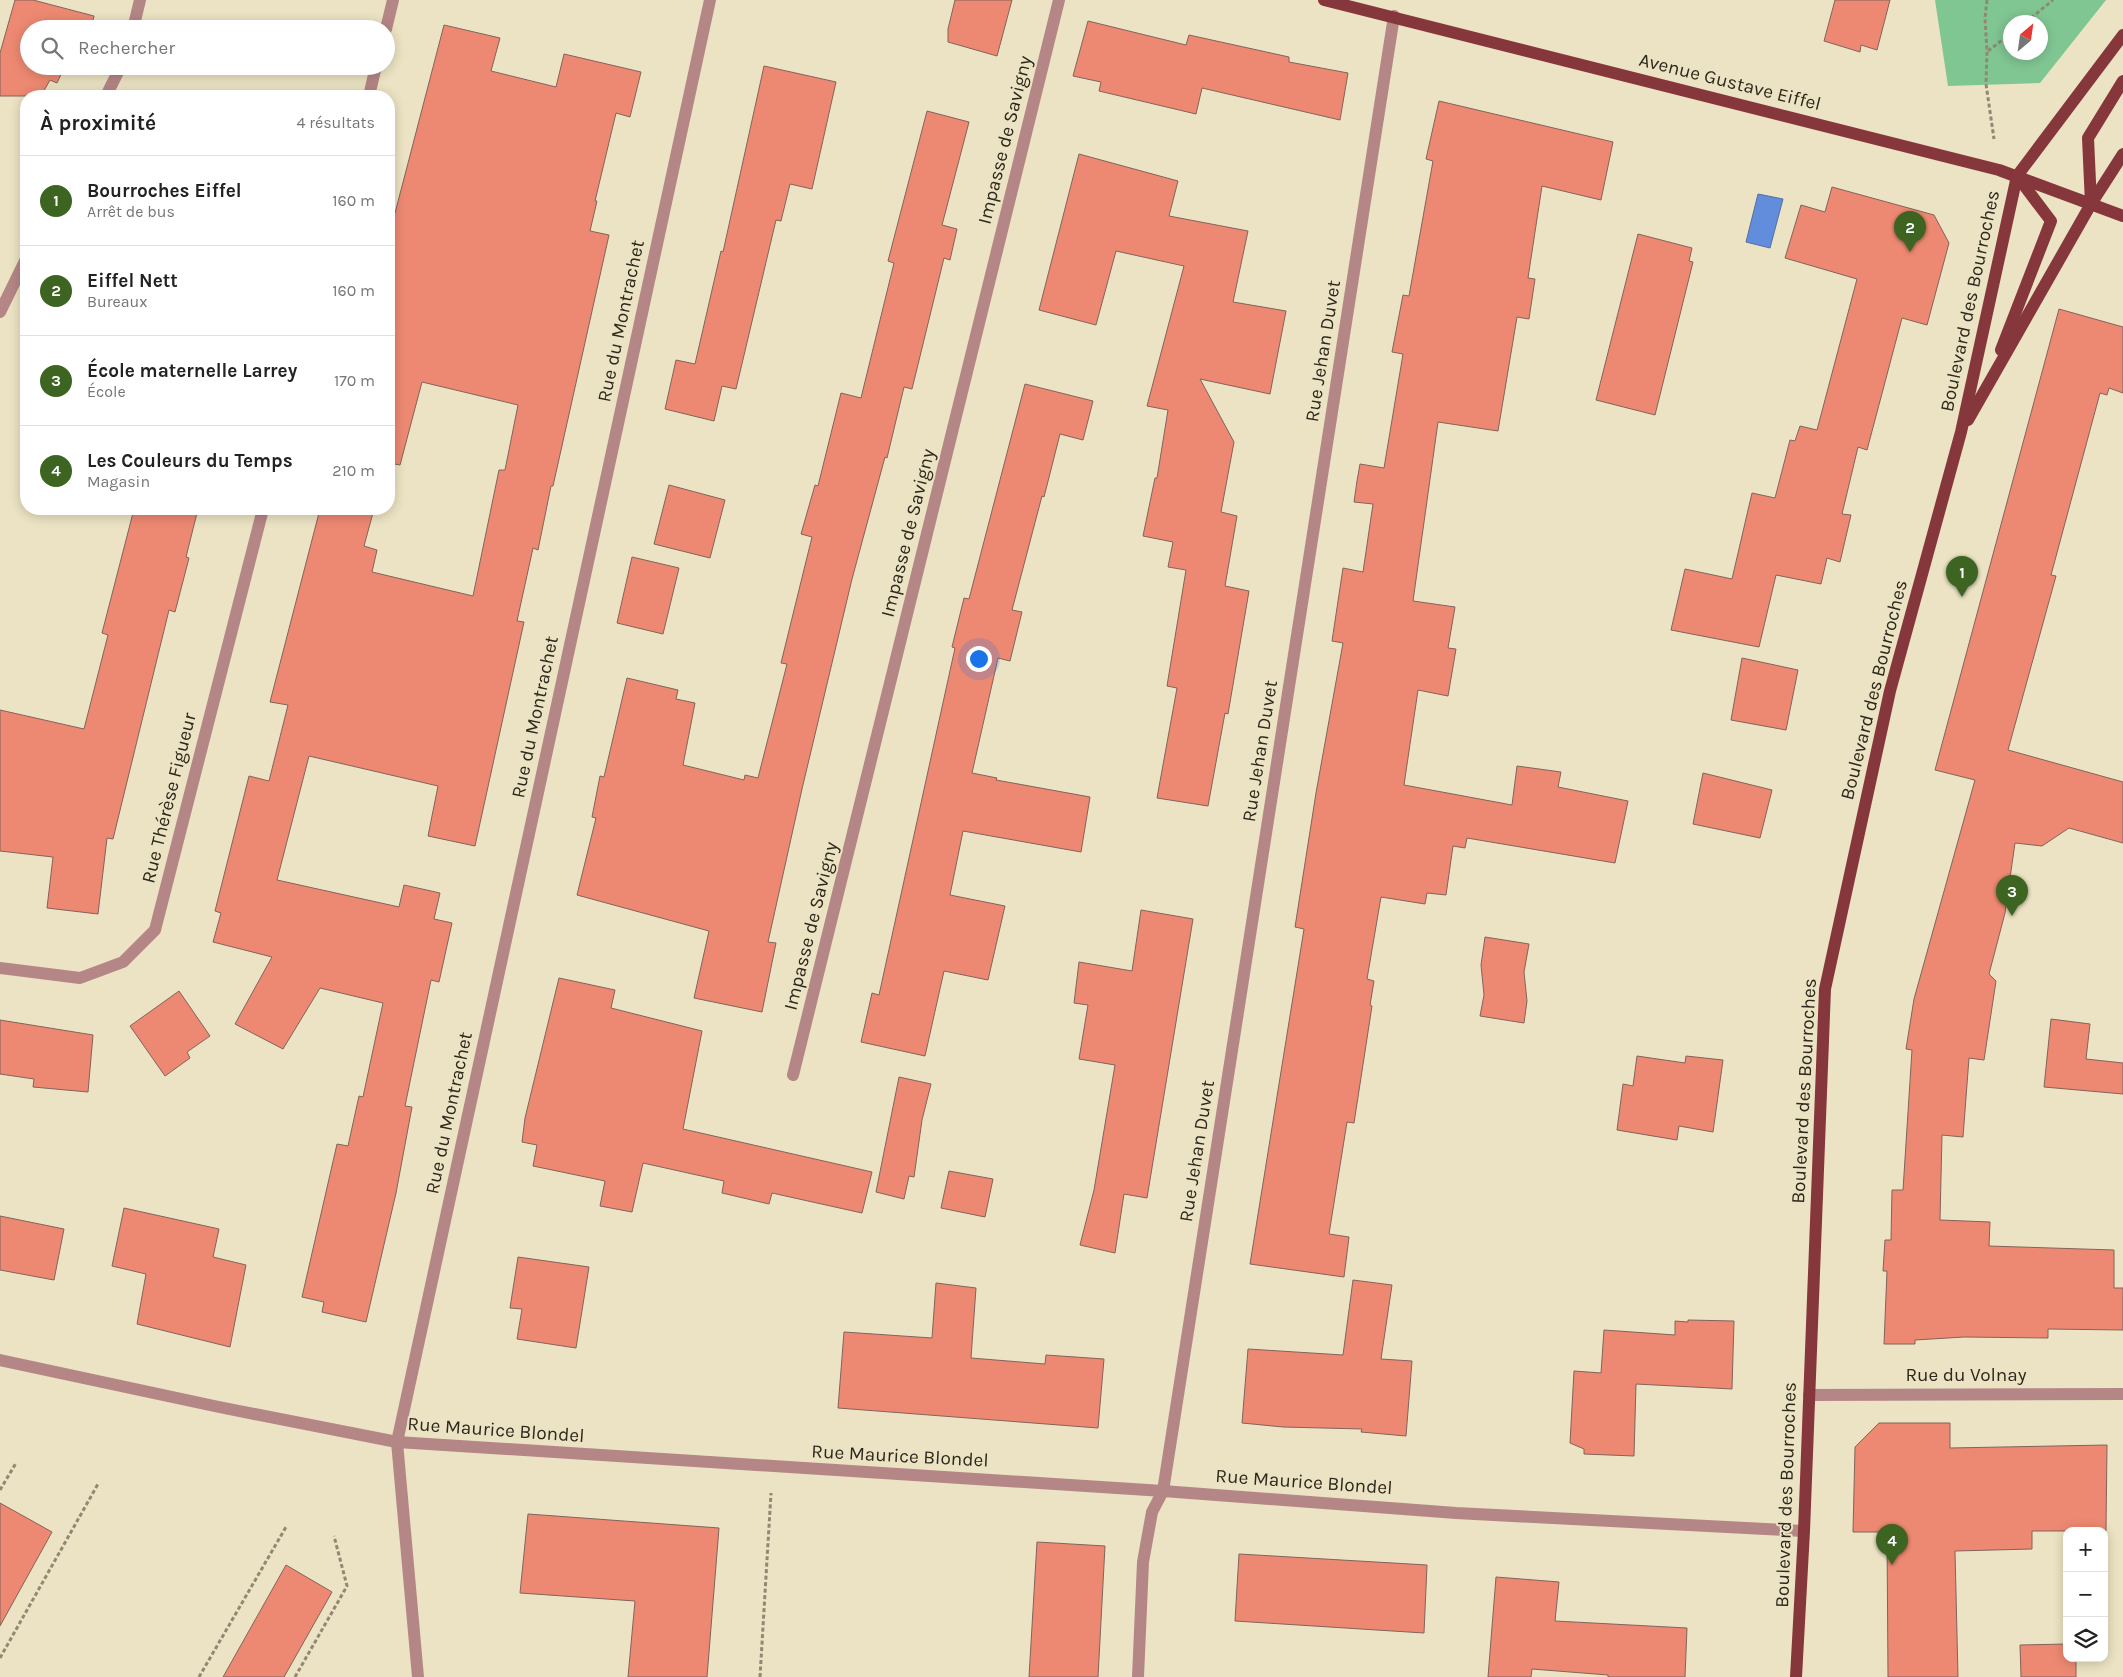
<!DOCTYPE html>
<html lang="fr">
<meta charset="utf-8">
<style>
body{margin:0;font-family:Karla,sans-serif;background:#f2f2f2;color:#222}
.controls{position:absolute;right:15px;bottom:15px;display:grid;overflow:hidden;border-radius:10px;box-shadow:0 2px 12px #0003}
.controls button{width:45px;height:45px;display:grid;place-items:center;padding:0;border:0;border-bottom:1px solid #e0e0e0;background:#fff;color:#222;font:25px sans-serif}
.compass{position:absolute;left:2003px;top:15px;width:45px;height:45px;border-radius:50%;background:#fff;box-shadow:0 2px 12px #0003;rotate:29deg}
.you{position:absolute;left:978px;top:658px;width:18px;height:18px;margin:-12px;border:4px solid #fff;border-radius:50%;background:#1a73e8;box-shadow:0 0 0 8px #1a73e833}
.badge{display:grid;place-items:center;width:32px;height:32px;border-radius:50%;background:#3d6521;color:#fff;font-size:16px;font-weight:700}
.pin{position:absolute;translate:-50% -41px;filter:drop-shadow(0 1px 2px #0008)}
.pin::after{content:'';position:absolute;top:26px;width:18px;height:15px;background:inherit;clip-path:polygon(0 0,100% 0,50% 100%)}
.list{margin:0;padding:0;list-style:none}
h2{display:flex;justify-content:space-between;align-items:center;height:65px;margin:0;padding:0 20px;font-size:21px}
h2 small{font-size:16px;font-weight:400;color:#767676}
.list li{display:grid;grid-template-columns:32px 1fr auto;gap:15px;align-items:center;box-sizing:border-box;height:90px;padding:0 20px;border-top:1px solid #e0e0e0}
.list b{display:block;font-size:19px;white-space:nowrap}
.list p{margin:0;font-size:16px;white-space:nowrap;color:#767676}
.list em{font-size:16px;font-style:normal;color:#767676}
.icon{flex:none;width:28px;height:28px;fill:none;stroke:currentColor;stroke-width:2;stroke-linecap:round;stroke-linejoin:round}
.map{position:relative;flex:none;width:2123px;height:1677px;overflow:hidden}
.search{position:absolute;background:#fff;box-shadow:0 2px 12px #0003;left:20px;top:20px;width:375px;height:55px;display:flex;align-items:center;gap:12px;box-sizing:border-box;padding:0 18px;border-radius:28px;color:#767676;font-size:19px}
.panel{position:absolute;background:#fff;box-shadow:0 2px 12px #0003;left:20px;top:90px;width:375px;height:425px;border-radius:20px}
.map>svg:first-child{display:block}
.green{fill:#80c693;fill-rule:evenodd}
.water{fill:#628ddc;stroke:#526fa2}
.building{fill:#ed8972;stroke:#82635b}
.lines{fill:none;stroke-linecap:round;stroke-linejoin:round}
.path{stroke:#8f8973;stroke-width:3;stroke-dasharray:4 2.5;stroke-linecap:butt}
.minor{stroke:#b58686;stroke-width:12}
.major{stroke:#86373b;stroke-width:12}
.labels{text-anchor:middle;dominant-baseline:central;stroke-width:4;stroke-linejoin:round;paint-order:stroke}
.street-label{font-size:19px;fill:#2c281c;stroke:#ebe3c3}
</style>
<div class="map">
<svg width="2123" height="1677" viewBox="0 0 2123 1677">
<rect width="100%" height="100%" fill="#ebe3c3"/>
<!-- green -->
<path class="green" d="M1935,0h171l-66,83 -92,3zM2010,22h30v30h-30z"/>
<!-- water -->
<polygon class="water" points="1758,194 1783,199 1770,248 1746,242"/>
<!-- building -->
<g class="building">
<polygon points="15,0 33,0 94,16 91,29 29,29 29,66 77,66 74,72 64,68 57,83 50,80 41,96 0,96 0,53"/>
<polygon points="955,0 1012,0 997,56 948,42 948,29"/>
<polygon points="1835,0 1890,0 1877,50 1861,45 1860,52 1824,41"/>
<polygon points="1088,21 1186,45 1189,35 1289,57 1289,62 1348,73 1340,120 1202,88 1196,114 1099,91 1101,82 1073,76"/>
<polygon points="444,25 500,38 491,71 556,87 564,54 641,72 630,117 616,113 595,201 597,201 590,231 609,235 553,486 551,486 538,550 533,548 517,621 524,622 475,846 428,836 438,786 309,756 277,880 399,907 404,885 440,893 434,919 452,923 439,982 431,980 405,1106 412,1107 396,1193 366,1322 322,1312 324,1302 302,1297 337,1144 348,1146 359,1096 363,1097 383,1003 320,988 283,1049 235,1024 272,957 213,942 221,913 215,911 249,776 269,781 288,705 270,702 320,509 374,509 364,546 377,550 372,572 473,596 499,470 505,470 518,405 422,382 400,465 389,463 389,236"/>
<polygon points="764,66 836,82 812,189 790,184 781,221 776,220 736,389 722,386 714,421 665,409 676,360 695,364 721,251 723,252"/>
<polygon points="1439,101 1613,142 1601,200 1542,186 1528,278 1535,279 1529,319 1517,317 1498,431 1438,422 1413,601 1455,607 1448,648 1456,649 1448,696 1418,690 1404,785 1512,805 1517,766 1561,772 1558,787 1628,801 1615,863 1467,838 1465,848 1453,846 1446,895 1427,893 1425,904 1381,897 1367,979 1374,981 1370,1005 1372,1006 1354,1123 1347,1122 1329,1234 1349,1237 1344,1277 1250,1264 1304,929 1295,927 1316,793 1343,643 1332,641 1343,568 1363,572 1373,504 1354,502 1357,481 1360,464 1384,468 1403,354 1392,352 1403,295 1409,296 1433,161 1426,159"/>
<polygon points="927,111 969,122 942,225 957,229 950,260 944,258 912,389 904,387 887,458 885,457 852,579 802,789 768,942 776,943 762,1012 694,998 709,931 577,895 596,818 592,817 600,776 604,777 627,678 678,690 676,699 695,703 683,765 744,780 745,775 758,778 787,664 781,663 812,537 801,534 815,485 818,486 841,393 861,398 894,263 888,261"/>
<polygon points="1079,154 1178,181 1169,216 1248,231 1233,302 1286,311 1270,394 1200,379 1234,442 1221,512 1237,516 1225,586 1249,591 1228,714 1225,713 1208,806 1157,798 1177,688 1167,686 1186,570 1168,567 1173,542 1143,536 1155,478 1157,478 1168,410 1147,406 1184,266 1116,251 1096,325 1039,310"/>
<polygon points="1832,187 1934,215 1949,243 1927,325 1902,318 1867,450 1858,447 1842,514 1851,515 1840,562 1827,558 1821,584 1776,575 1759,647 1671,630 1685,569 1732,579 1752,493 1775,498 1790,440 1795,441 1800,426 1817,430 1857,279 1785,258 1801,205 1825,212"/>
<polygon points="1638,234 1692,248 1689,261 1693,262 1655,415 1596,400"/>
<polygon points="2059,309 2123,327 2123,393 2109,388 2107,395 2100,393 2051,575 2056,576 2008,750 2123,782 2123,843 2069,828 2042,846 2015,843 2005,913 1989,974 1996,981 1984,1060 1969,1058 1963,1137 1942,1135 1940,1220 1990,1222 1989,1246 2114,1250 2114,1288 2123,1288 2123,1330 2048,1329 2048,1338 1964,1337 1915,1340 1915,1344 1884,1344 1887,1271 1883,1271 1885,1240 1891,1240 1892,1190 1903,1190 1912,1050 1906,1049 1914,999 1975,780 1935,770"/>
<polygon points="1025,384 1093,401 1083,440 1060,434 1044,497 1042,496 1012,610 1022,612 1010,661 998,658 972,773 997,778 996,780 1090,797 1081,852 963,831 950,895 1005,906 988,980 944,971 925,1056 861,1042 872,993 879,995 955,648 952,647 964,598 969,599"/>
<polygon points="669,485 725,500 710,558 654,544"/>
<polygon points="134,509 198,509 186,557 189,558 175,612 169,610 113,839 107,838 98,914 47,908 53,857 0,851 0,710 84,729 108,635 102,633"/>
<polygon points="632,557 679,568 663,634 617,623"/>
<polygon points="1742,658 1798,670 1786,730 1731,720"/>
<polygon points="1703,773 1772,790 1760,838 1693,824"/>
<polygon points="1141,910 1193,919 1147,1198 1124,1194 1115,1253 1080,1245 1094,1190 1115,1065 1079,1059 1088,1005 1074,1003 1079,962 1132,971"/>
<polygon points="1485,937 1529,944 1524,972 1527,1001 1524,1023 1480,1016 1484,995 1481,965"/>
<polygon points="559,978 615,990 611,1008 702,1031 683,1129 872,1172 862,1213 772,1193 769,1204 722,1193 724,1181 643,1163 632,1212 600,1206 605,1181 533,1166 537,1145 522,1142 525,1118"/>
<polygon points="179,991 210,1036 187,1052 190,1058 165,1076 130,1026"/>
<polygon points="2051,1019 2090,1024 2086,1059 2123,1063 2123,1094 2044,1087"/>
<polygon points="0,1020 93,1035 88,1092 33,1087 34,1079 0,1074"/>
<polygon points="1637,1056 1685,1063 1686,1056 1723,1060 1713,1132 1679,1126 1677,1140 1617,1130 1623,1084 1633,1086"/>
<polygon points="899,1077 931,1084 922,1120 914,1177 909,1176 904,1199 876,1192"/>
<polygon points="949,1171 993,1179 985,1217 941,1208"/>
<polygon points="124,1208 219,1229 213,1257 246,1265 230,1347 137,1324 146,1274 112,1266"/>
<polygon points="0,1216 64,1229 54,1280 0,1270"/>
<polygon points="518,1257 589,1267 576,1348 517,1339 522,1309 510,1308"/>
<polygon points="1353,1280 1392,1285 1381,1359 1412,1361 1406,1436 1361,1432 1362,1429 1283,1427 1242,1423 1248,1349 1343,1355"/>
<polygon points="936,1283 976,1288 971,1358 1045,1364 1046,1355 1104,1359 1098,1428 838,1408 844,1332 932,1338"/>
<polygon points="1688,1320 1734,1321 1732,1389 1636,1384 1634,1456 1584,1454 1584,1449 1570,1443 1574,1371 1601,1373 1604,1330 1675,1335 1675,1321 1688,1322"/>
<polygon points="1879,1423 1950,1423 1950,1448 2107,1445 2106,1531 2032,1531 2032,1549 1955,1551 1958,1677 1888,1677 1887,1532 1853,1532 1855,1447"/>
<polygon points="0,1503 52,1532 0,1626"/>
<polygon points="528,1514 719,1528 707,1677 628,1677 635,1601 520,1593"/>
<polygon points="1037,1542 1105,1546 1098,1677 1029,1677"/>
<polygon points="1239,1554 1427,1565 1424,1633 1235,1621"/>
<polygon points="286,1565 332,1592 284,1677 223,1677"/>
<polygon points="1496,1577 1559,1582 1555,1621 1687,1628 1685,1677 1608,1677 1608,1675 1532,1669 1531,1677 1488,1677"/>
<polygon points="2067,1644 2067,1658 2076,1658 2076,1677 2021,1677 2020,1645"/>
</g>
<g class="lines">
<!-- path -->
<g class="path">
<polyline points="1987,0 1985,18 1987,51 1986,84 1994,139"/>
<polyline points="2026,22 2053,0"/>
<polyline points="1988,51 2010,34"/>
<polyline points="0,1490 16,1463"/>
<polyline points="0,1658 98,1484"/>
<polyline points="199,1677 286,1527"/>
<polyline points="295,1677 347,1586 334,1536"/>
<polyline points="760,1677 771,1493"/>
</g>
<!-- minor -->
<g class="minor">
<polyline points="133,29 140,0"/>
<polyline points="386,29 393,0"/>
<polyline points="106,96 121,66"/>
<polyline points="369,96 376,66"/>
<polyline points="0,312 26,259"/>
<polyline points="0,968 80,978 123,962 155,930 263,509"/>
<polyline points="793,1075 1059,0"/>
<polyline points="0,1360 219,1407 397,1442 1163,1491 1456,1513 1804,1531"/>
<polyline points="1809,1395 2123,1394"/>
<polyline points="418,1677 397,1442 710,0"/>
<polyline points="1138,1677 1143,1562 1152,1512 1163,1491 1394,16"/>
</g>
<!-- major -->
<g class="major">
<polyline points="1324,0 1999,170 2123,216"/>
<polyline points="2091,204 2088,138 2123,81"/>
<polyline points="2001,350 2051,221 2017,176"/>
<polyline points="1968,420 2091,204 2123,154"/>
<polyline points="1796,1677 1804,1531 1825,989 1890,691 1961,432 2017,176 2123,35"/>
</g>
</g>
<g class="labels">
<!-- street labels -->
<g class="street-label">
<text transform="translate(1730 82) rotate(14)">Avenue Gustave Eiffel</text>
<text transform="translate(1005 140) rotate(-76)">Impasse de Savigny</text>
<text transform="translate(1970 301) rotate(-78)">Boulevard des Bourroches</text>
<text transform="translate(621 321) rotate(-78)">Rue du Montrachet</text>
<text transform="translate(1323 351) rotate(-81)">Rue Jehan Duvet</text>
<text transform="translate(908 533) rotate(-76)">Impasse de Savigny</text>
<text transform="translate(1874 690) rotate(-76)">Boulevard des Bourroches</text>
<text transform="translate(535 717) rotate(-78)">Rue du Montrachet</text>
<text transform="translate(1260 751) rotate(-81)">Rue Jehan Duvet</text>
<text transform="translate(169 798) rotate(-76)">Rue Thérèse Figueur</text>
<text transform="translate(811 926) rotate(-76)">Impasse de Savigny</text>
<text transform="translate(1804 1091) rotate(-87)">Boulevard des Bourroches</text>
<text transform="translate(449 1113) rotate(-78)">Rue du Montrachet</text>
<text transform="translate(1197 1151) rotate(-81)">Rue Jehan Duvet</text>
<text x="1966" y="1375">Rue du Volnay</text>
<text transform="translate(496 1430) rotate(4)">Rue Maurice Blondel</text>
<text transform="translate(900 1456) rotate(3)">Rue Maurice Blondel</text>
<text transform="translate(1304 1482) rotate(4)">Rue Maurice Blondel</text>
<text transform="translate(1786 1495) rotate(-88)">Boulevard des Bourroches</text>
</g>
</g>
</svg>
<div class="controls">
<button>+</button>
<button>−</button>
<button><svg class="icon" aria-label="layers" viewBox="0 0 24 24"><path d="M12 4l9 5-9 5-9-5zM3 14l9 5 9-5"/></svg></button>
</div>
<svg class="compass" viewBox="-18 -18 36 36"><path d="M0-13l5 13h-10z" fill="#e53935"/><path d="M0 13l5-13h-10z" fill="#767676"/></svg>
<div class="you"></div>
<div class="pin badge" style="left:1962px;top:597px">1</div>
<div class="pin badge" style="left:1910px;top:252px">2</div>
<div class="pin badge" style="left:2012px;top:916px">3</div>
<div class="pin badge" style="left:1892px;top:1565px">4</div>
<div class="search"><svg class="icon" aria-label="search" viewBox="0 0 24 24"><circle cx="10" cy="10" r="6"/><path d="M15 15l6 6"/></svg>Rechercher</div>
<section class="panel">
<h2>À proximité<small>4 résultats</small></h2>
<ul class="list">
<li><span class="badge">1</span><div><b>Bourroches Eiffel</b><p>Arrêt de bus</p></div><em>160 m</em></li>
<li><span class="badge">2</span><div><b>Eiffel Nett</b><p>Bureaux</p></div><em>160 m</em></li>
<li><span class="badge">3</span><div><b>École maternelle Larrey</b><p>École</p></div><em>170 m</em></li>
<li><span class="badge">4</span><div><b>Les Couleurs du Temps</b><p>Magasin</p></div><em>210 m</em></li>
</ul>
</section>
</div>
